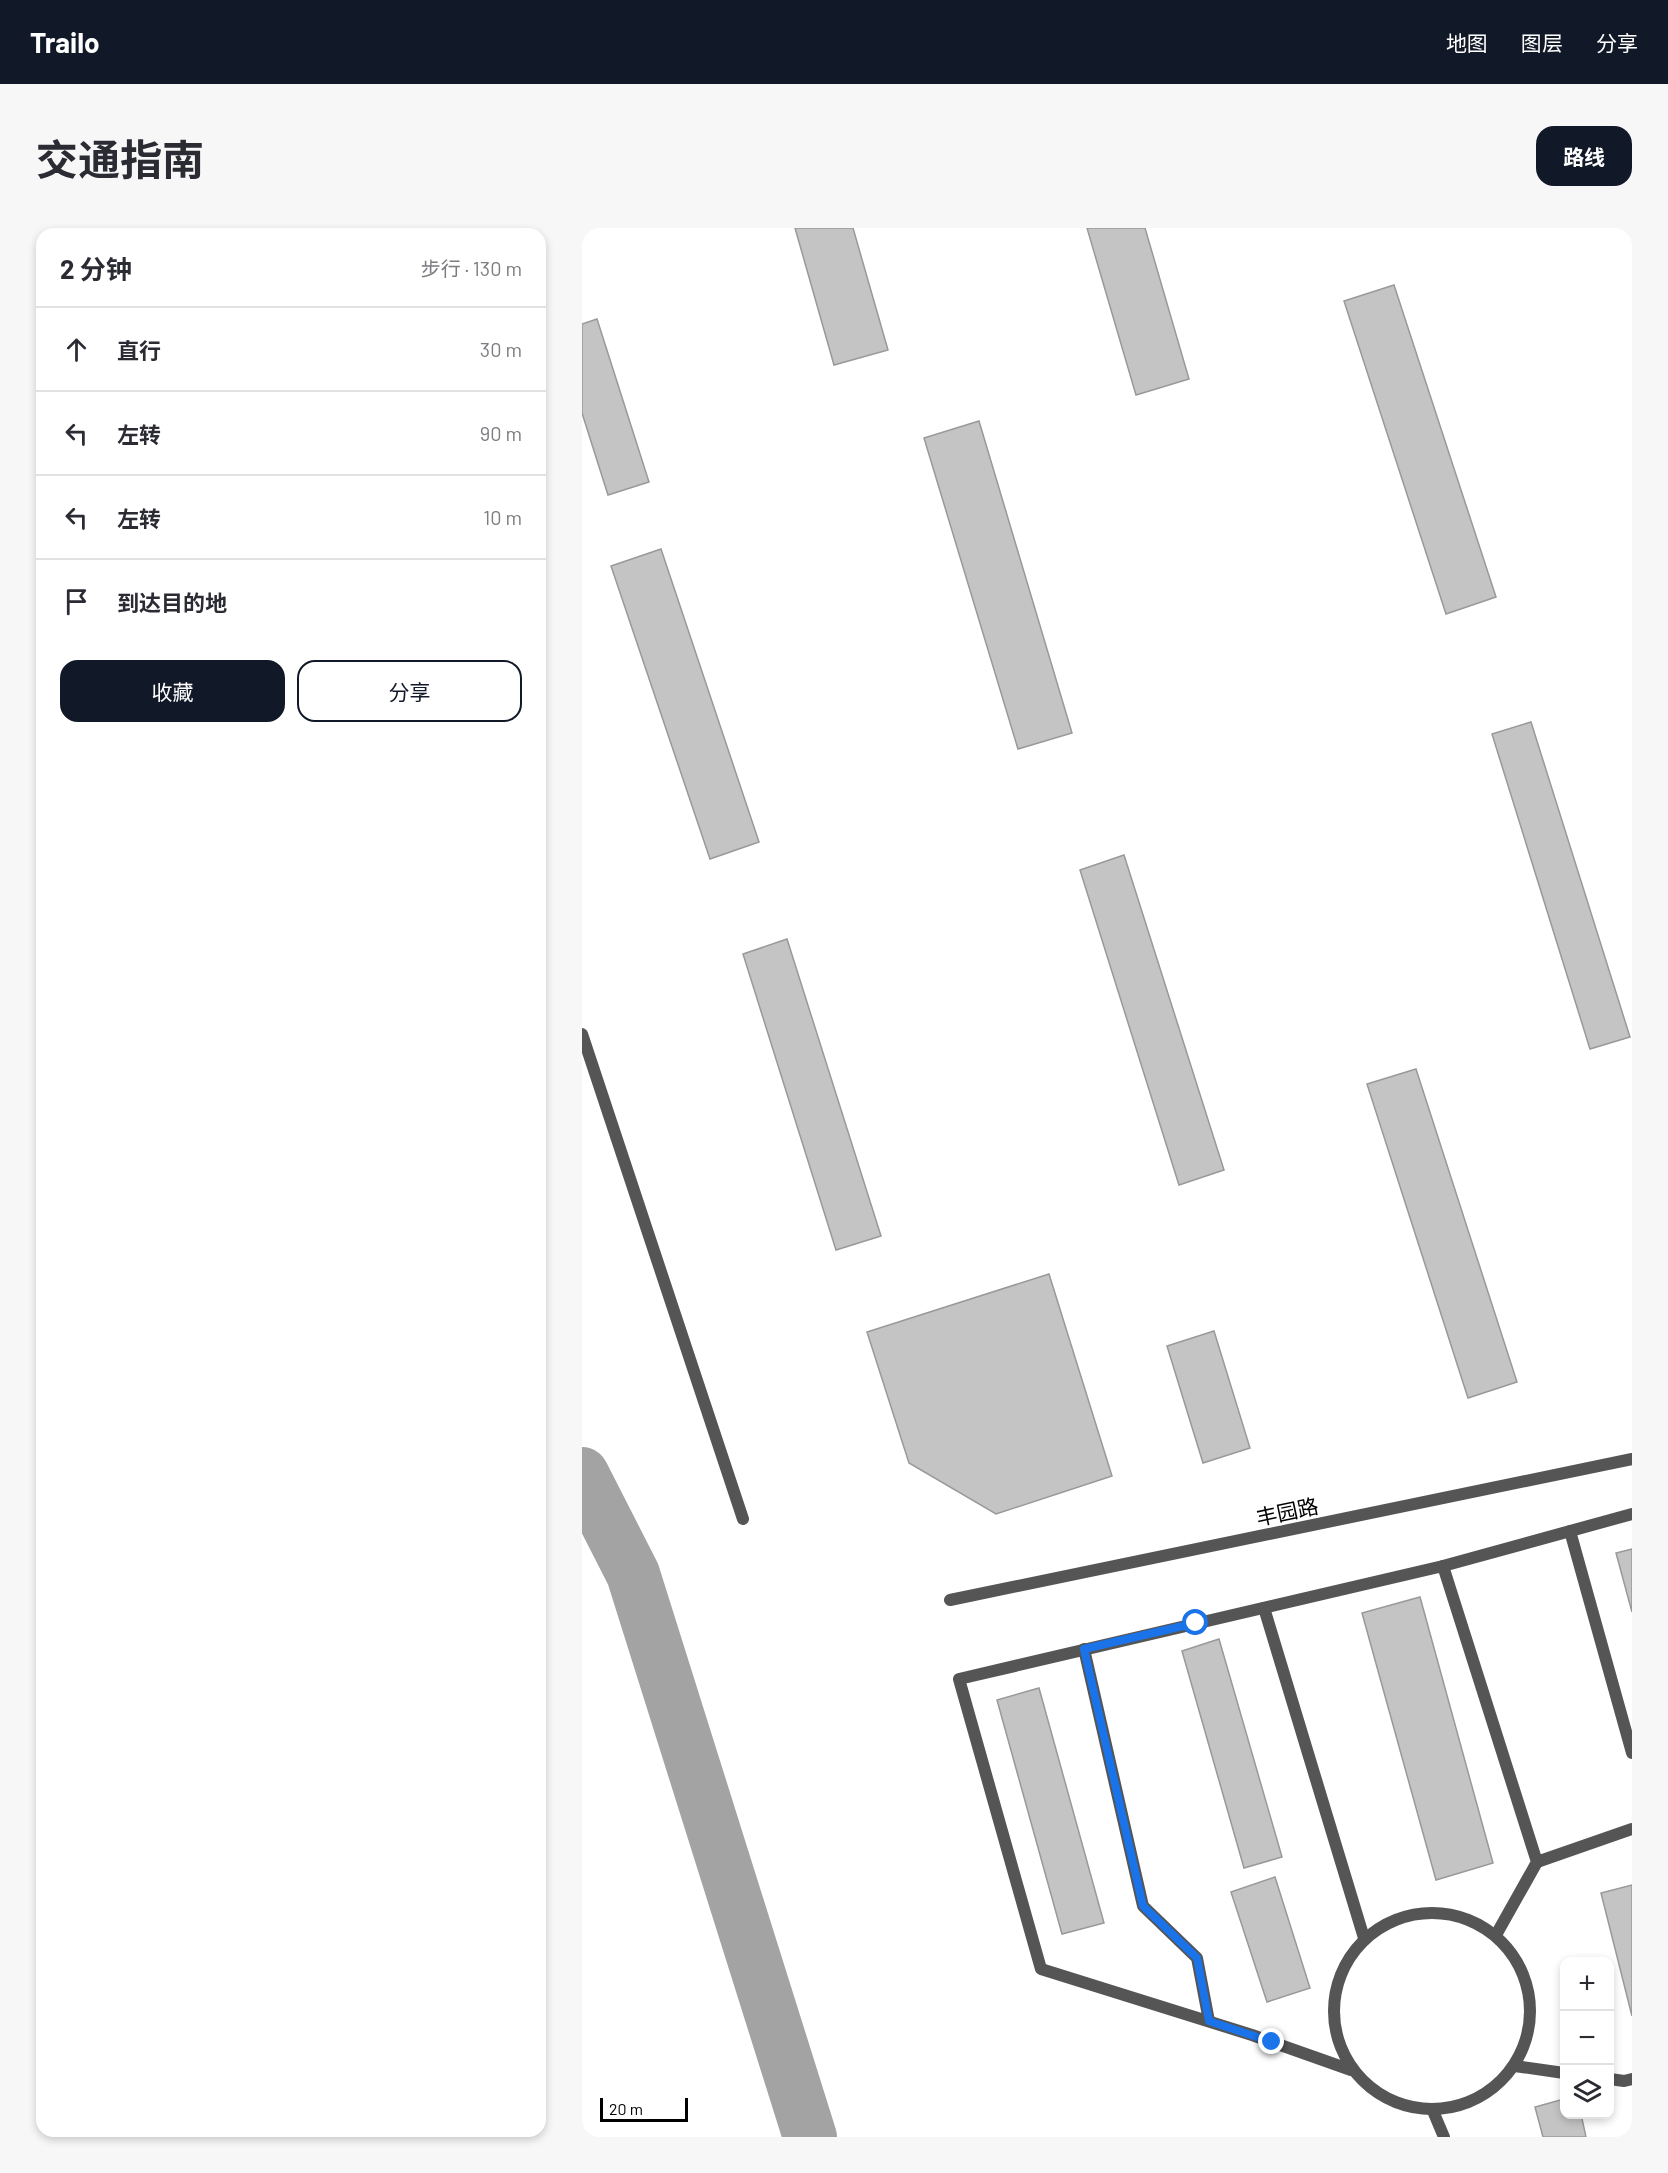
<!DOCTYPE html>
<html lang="zh">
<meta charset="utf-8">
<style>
body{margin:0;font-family:Barlow,"Noto Sans SC",sans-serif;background:#f7f7f7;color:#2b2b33}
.controls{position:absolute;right:18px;bottom:18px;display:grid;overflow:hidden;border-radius:12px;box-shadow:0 3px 9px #0003}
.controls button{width:54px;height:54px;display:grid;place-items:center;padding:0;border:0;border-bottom:2px solid #e1e1e2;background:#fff;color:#2b2b33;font:30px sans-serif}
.scale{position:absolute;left:18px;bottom:15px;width:88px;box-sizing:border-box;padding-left:6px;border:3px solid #000;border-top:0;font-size:16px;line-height:21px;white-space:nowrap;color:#000;-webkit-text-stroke:4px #fff;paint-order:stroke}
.stop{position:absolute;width:18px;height:18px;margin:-14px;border:4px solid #1a73e8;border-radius:50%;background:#fff}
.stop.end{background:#1a73e8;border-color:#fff;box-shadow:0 2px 6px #0008}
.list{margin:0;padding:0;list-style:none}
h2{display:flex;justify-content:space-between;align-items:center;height:78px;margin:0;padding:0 24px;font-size:26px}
h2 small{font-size:20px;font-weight:400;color:#7c7c81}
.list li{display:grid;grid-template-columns:39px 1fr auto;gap:18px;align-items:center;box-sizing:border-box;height:84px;padding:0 24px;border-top:2px solid #e1e1e2}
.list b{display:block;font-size:22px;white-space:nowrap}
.list em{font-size:20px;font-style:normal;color:#7c7c81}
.actions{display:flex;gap:12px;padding:18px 24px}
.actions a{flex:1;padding:14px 0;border:2px solid #111827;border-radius:18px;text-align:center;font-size:21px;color:#111827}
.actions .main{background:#111827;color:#fff}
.icon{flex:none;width:33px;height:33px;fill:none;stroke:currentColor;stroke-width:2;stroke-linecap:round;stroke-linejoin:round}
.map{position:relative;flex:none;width:1050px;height:1909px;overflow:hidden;border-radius:18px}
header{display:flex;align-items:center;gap:36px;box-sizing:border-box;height:84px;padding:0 30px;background:#111827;color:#fff}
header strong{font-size:28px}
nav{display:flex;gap:33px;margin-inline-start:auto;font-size:21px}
.intro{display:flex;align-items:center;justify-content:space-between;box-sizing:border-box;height:144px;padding:0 36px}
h1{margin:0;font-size:42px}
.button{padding:15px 27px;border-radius:18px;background:#111827;color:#fff;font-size:21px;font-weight:700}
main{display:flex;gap:36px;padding:0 36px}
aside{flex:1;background:#fff;border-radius:18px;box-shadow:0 3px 9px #0003}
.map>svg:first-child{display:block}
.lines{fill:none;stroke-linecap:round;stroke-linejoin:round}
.river{stroke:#a3a3a3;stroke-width:54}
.building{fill:#c4c4c4;stroke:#999;stroke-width:1.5}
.lane{stroke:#555;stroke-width:12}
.street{stroke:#555;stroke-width:12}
.route{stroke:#1a73e8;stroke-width:8}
.labels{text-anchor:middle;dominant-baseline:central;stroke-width:5;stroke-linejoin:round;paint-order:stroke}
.street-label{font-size:21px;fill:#000;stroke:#fff}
</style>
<header>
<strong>Trailo</strong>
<nav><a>地图</a><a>图层</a><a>分享</a></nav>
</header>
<div class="intro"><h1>交通指南</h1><a class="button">路线</a></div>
<main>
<aside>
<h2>2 分钟<small>步行 · 130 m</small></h2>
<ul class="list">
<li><svg class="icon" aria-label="ahead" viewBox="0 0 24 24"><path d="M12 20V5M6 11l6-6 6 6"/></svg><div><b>直行</b></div><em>30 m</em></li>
<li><svg class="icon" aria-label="left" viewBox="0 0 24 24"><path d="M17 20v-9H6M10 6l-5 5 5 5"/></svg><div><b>左转</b></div><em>90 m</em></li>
<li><svg class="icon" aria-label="left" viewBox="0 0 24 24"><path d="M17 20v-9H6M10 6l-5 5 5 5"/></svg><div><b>左转</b></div><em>10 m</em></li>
<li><svg class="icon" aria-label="arrive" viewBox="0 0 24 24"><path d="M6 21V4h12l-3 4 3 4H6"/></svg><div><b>到达目的地</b></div></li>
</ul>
<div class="actions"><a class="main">收藏</a><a>分享</a></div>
</aside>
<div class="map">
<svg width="1050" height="1909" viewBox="0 0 1050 1909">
<rect width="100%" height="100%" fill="#fff"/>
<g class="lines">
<!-- river -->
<polyline class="river" points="0,1246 51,1346 228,1909"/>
</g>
<!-- building -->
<g class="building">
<polygon points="213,0 271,0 306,122 252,137"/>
<polygon points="505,0 563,0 607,151 554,167"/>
<polygon points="812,57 914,369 864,386 762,73"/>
<polygon points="15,91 67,254 26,267 0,185 0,96"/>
<polygon points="397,193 490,505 436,521 342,210"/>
<polygon points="79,321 177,614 128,631 29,338"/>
<polygon points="949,494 1048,809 1008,821 910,506"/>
<polygon points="542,627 642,942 597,957 498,642"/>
<polygon points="205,711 299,1008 254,1022 161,726"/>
<polygon points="834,841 935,1154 886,1170 785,856"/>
<polygon points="467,1046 530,1248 414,1286 327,1235 285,1104"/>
<polygon points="632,1103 668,1220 621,1235 585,1118"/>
<polygon points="1050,1321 1050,1384 1034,1325"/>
<polygon points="838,1369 911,1635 854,1652 780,1385"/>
<polygon points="637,1411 700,1629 662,1640 600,1423"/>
<polygon points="457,1460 522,1695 480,1706 415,1472"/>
<polygon points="693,1649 728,1760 685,1774 649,1664"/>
<polygon points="1050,1657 1050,1788 1019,1665"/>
<polygon points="982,1871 982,1886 999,1886 1004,1909 961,1909 953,1879"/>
</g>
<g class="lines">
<!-- lane -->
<g class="lane">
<polyline points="988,1303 1050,1525"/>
<polyline points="861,1338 1050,1286"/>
<polyline points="682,1380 782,1710"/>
<polyline points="502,1421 561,1678 615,1730 627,1793"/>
<polyline points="955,1634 1050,1601"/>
<circle cx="850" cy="1783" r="98"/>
<polyline points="933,1838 982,1845"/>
<polyline points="769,1842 670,1807 459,1741 377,1451 861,1338 955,1634 914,1707"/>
<polyline points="1028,1851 1042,1853 1050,1851"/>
<polyline points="851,1883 862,1909"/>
</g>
<!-- street -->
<g class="street">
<polyline points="0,806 161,1291"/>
<polyline points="368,1372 1050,1231"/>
</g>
</g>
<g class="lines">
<!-- route -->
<polyline class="route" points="614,1395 502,1421 561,1678 615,1730 627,1793 690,1814"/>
</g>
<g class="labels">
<!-- street labels -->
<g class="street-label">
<text transform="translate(705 1283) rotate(-12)">丰园路</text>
</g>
</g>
</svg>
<div class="controls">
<button>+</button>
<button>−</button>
<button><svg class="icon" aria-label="layers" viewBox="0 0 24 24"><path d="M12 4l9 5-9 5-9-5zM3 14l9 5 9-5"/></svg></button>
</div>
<div class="scale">20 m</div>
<div class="stop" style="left:614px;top:1395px"></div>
<div class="stop end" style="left:690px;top:1814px"></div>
</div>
</main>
